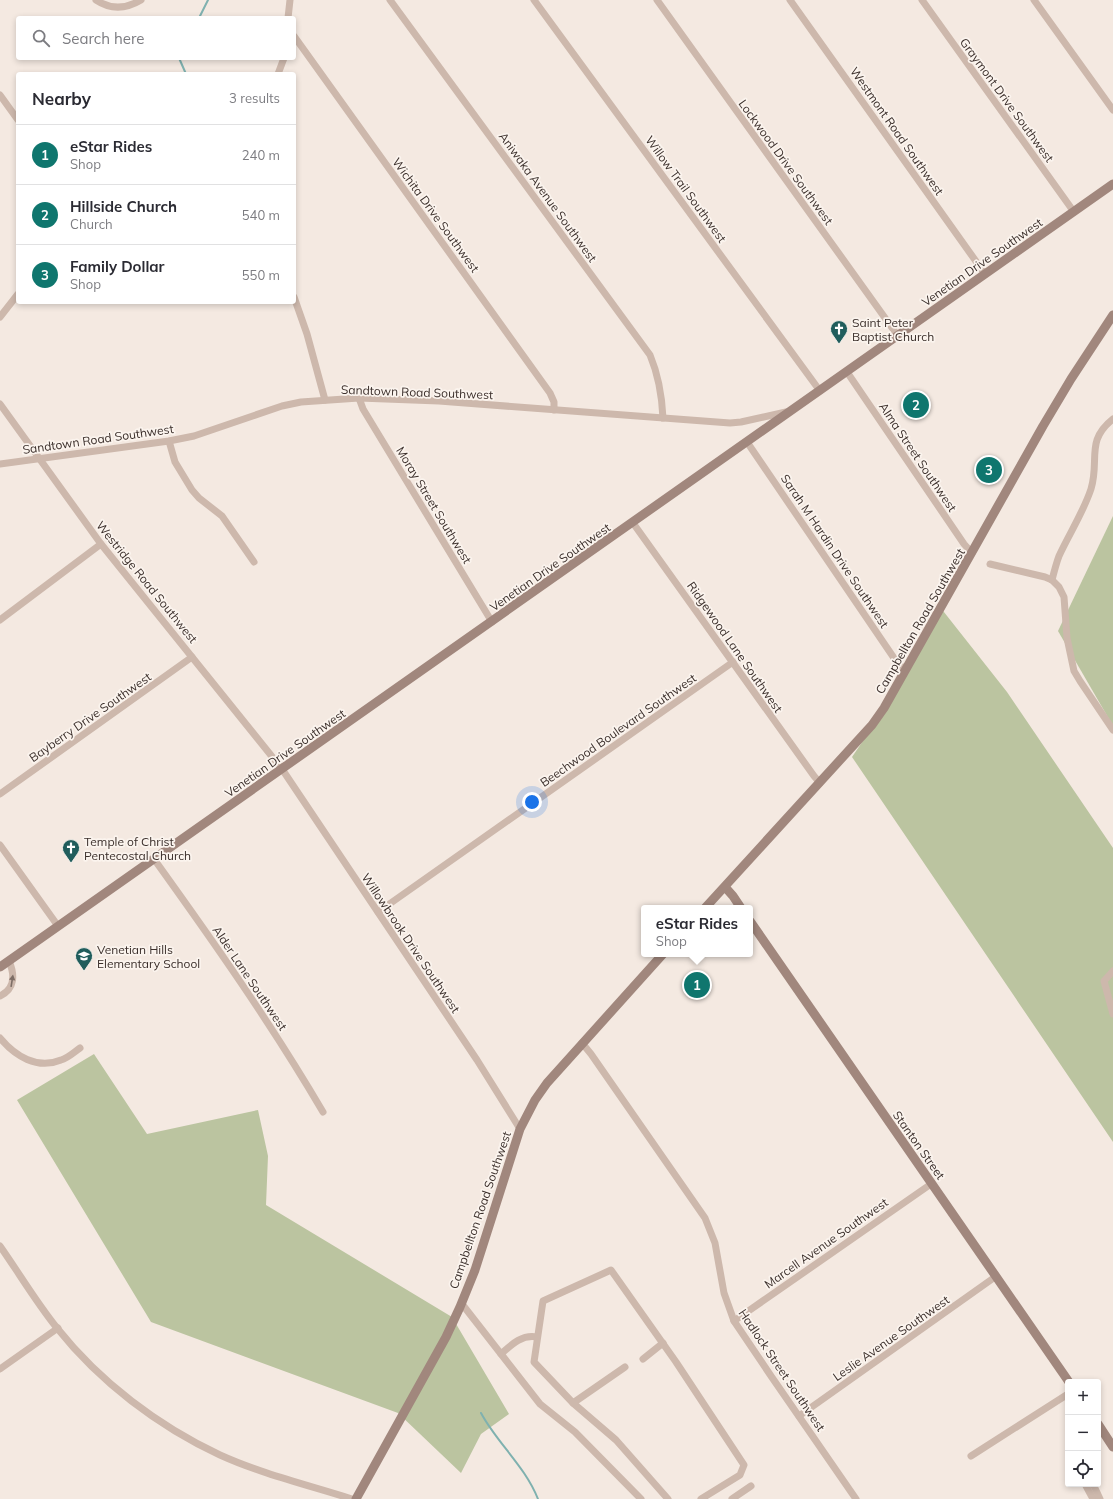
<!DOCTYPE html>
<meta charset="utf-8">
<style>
body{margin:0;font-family:Mulish,sans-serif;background:#f7f7f7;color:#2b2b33}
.controls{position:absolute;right:12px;bottom:12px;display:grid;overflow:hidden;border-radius:4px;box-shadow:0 2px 6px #0003}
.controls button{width:36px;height:36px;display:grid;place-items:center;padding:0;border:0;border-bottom:1px solid #e1e1e2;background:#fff;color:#2b2b33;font:20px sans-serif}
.you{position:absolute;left:532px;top:802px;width:14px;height:14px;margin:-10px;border:3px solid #fff;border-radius:50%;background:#1a73e8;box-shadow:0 0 0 6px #1a73e833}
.badge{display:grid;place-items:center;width:26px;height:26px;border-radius:50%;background:#0f766e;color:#fff;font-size:13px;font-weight:700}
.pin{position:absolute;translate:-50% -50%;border:2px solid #fff;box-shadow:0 1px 4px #0006}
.popup{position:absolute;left:641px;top:905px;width:112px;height:52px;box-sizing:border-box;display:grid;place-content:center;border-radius:4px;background:#fff;filter:drop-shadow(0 1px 3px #0005);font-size:13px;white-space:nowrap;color:#7c7c81}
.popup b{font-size:15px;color:#2b2b33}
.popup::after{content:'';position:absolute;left:50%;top:100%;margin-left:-8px;border:8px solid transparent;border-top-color:#fff}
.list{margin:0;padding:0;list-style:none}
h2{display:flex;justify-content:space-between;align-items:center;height:52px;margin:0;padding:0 16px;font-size:17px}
h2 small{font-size:13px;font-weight:400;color:#7c7c81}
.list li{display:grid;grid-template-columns:26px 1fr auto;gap:12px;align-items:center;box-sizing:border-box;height:60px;padding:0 16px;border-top:1px solid #e1e1e2}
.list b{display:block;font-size:15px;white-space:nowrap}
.list p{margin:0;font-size:13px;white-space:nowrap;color:#7c7c81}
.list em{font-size:13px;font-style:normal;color:#7c7c81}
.icon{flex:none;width:22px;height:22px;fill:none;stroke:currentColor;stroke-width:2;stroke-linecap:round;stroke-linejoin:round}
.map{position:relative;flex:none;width:1113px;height:1499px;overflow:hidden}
.search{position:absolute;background:#fff;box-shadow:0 2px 6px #0003;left:16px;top:16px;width:280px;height:44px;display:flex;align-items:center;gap:10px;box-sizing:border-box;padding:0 14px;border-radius:4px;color:#7c7c81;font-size:15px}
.panel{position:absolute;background:#fff;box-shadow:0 2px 6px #0003;left:16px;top:72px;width:280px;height:232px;border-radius:4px}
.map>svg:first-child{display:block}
.green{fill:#bbc4a0}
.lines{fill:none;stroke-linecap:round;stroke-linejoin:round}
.stream{stroke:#7fb1af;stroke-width:2}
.street{stroke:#cdb8ac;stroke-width:7}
.secondary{stroke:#a1877d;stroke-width:9}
.oneway{fill:#7d6d65}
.labels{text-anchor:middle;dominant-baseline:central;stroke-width:3.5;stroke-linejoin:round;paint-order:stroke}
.street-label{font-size:12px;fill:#3b2f2b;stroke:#fbf4ee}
.poi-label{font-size:12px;fill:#3b2f2b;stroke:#fbf4ee;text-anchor:start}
</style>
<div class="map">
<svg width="1113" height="1499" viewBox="0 0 1113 1499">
<rect width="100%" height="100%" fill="#f4e9e1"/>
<!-- green -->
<g class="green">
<polygon points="1113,516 1113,726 1058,631"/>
<polygon points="940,607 1007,692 1113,848 1113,1142 852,757 882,713"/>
<polygon points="94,1054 147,1134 258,1110 268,1156 266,1205 452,1317 509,1414 481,1434 461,1473 398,1413 151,1322 17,1100"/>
</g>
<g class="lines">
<!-- stream -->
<g class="stream">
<polyline points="199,18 208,0"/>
<polyline points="179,58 186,74"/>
<path d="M481,1413c16,30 44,53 57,86"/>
</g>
<!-- street -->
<g class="street">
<path d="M96,0c15,10 30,9 45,0"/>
<path d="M390,0l260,355c8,19 12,42 13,63"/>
<polyline points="534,0 820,391"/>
<polyline points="657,0 898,336"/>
<polyline points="790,0 985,274"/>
<polyline points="922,0 1074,212"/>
<polyline points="1034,0 1113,110"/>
<polyline points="288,18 290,0"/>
<polyline points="294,36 550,393 554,402 554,410"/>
<polyline points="278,74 284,58"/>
<polyline points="0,95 18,120"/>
<polyline points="294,297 307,334 325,400"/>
<polyline points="0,317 18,294"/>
<polyline points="847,372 964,544 972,553"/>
<polyline points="359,398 363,409 492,622"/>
<polyline points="0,404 101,544 282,769 477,1060 520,1129"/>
<polyline points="169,441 175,462 192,490 199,498 222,516 254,562"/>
<polyline points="747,442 896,661 906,671"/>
<polyline points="0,464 169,441 194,436 282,406 301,402 359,398 439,401 730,423 741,422 786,412"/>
<polyline points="633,523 814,776 820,783"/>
<polyline points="990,564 1045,577 1052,580 1059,587 1064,597 1067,638 1074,671 1080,681 1113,730"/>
<path d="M1052,580c2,-8 4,-16 7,-24 10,-22 24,-43 32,-67 9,-29 -6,-48 22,-70"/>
<polyline points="0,620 101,544"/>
<polyline points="0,794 192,657"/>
<polyline points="0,845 58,926"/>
<path d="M154,859c59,82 118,166 169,253"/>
<polyline points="378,912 733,662"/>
<polyline points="1113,971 1104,981 1113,1014"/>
<path d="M0,996c15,-7 15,-21 9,-35"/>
<path d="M0,1038c15,18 37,32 61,22 7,-2 13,-8 19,-12"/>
<polyline points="582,1043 591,1054 705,1218 715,1243 724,1293 734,1321 771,1376 856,1499"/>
<path d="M0,1246c19,27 36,56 57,82 43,54 101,98 163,127 42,19 88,30 132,44"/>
<polyline points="462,1304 540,1404 575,1432 641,1499"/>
<polyline points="734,1321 931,1184"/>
<path d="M501,1354c10,-9 21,-20 36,-17"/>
<polyline points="643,1359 663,1343"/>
<polyline points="0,1369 58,1328"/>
<polyline points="573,1403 625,1367"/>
<polyline points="799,1416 995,1277"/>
<polyline points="971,1456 1068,1394"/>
<polyline points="1085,1484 1093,1499"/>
<polyline points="1093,1484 1100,1499"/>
<polyline points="668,1499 616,1440 573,1403 534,1362 543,1301 611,1270 676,1362 744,1465 740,1475 701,1499"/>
<polyline points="732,1499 751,1486"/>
</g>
<!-- secondary -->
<g class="secondary">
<polyline points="725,887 733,896 741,908"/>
<polyline points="705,908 872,725 884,708 1043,426 1071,379 1113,315"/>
<polyline points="750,921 1069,1382"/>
<polyline points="0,967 1113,184"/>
<polyline points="1098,1424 1113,1447"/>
<polyline points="356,1499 446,1337 460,1307 475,1270 520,1129 535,1100 547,1083 663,954"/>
</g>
</g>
<!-- one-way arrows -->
<defs><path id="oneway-solid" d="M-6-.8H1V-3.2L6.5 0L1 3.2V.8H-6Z"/></defs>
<use class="oneway" href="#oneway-solid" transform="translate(12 981) rotate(-81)"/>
<!-- icons -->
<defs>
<g id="church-pin" transform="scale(0.9)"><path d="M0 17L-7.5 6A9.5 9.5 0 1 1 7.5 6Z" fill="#205d5c" stroke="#fbf4ee"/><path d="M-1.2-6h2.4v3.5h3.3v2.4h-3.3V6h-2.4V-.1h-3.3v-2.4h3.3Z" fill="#fff"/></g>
<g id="school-pin" transform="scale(0.9)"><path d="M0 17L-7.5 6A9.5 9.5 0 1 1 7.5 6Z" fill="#205d5c" stroke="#fbf4ee"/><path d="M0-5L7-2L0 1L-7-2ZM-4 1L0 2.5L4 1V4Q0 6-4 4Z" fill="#fff"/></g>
</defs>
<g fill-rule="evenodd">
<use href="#church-pin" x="839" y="329"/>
<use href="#church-pin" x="71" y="848"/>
<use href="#school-pin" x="84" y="956"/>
</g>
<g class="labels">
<!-- street labels -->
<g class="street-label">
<text transform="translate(1007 100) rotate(54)">Graymont Drive Southwest</text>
<text transform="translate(897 131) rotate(55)">Westmont Road Southwest</text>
<text transform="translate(786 162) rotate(54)">Lockwood Drive Southwest</text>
<text transform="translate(686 189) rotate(54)">Willow Trail Southwest</text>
<text transform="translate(548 197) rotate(54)">Aniwaka Avenue Southwest</text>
<text transform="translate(436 215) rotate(54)">Wichita Drive Southwest</text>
<text transform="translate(982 262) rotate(-35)">Venetian Drive Southwest</text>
<text transform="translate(417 392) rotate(2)">Sandtown Road Southwest</text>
<text transform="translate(98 439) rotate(-8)">Sandtown Road Southwest</text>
<text transform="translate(918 457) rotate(56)">Alma Street Southwest</text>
<text transform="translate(434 505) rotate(59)">Moray Street Southwest</text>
<text transform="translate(835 551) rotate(56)">Sarah M Hardin Drive Southwest</text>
<text transform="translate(550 567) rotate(-35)">Venetian Drive Southwest</text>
<text transform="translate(147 582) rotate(51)">Westridge Road Southwest</text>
<text transform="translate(920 621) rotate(-60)">Campbellton Road Southwest</text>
<text transform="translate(735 647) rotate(55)">Ridgewood Lane Southwest</text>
<text transform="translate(90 717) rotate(-35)">Bayberry Drive Southwest</text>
<text transform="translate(618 730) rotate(-35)">Beechwood Boulevard Southwest</text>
<text transform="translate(285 753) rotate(-35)">Venetian Drive Southwest</text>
<text transform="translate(411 943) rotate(56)">Willowbrook Drive Southwest</text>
<text transform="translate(250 978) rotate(56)">Alder Lane Southwest</text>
<text transform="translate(919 1145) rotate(55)">Stanton Street</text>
<text transform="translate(480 1210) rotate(-71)">Campbellton Road Southwest</text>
<text transform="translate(826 1243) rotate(-35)">Marcell Avenue Southwest</text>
<text transform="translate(891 1338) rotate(-35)">Leslie Avenue Southwest</text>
<text transform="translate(782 1370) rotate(56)">Hadlock Street Southwest</text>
</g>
<!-- poi labels -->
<g class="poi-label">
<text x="852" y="322">Saint Peter<tspan x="852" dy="14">Baptist Church</tspan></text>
<text x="84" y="841">Temple of Christ<tspan x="84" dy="14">Pentecostal Church</tspan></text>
<text x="97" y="949">Venetian Hills<tspan x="97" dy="14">Elementary School</tspan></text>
</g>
</g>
</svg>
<div class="controls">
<button>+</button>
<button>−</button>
<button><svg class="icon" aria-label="locate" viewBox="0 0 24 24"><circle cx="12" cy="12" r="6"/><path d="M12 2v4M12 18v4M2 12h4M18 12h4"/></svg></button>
</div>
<div class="you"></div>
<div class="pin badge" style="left:697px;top:985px">1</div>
<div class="popup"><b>eStar Rides</b>Shop</div>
<div class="pin badge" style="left:916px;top:405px">2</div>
<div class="pin badge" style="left:989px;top:470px">3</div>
<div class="search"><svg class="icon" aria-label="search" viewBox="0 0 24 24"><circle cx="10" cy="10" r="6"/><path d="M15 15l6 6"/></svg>Search here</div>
<section class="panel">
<h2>Nearby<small>3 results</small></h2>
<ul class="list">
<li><span class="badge">1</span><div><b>eStar Rides</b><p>Shop</p></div><em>240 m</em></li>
<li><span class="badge">2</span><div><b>Hillside Church</b><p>Church</p></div><em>540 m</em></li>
<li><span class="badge">3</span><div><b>Family Dollar</b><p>Shop</p></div><em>550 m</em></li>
</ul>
</section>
</div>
